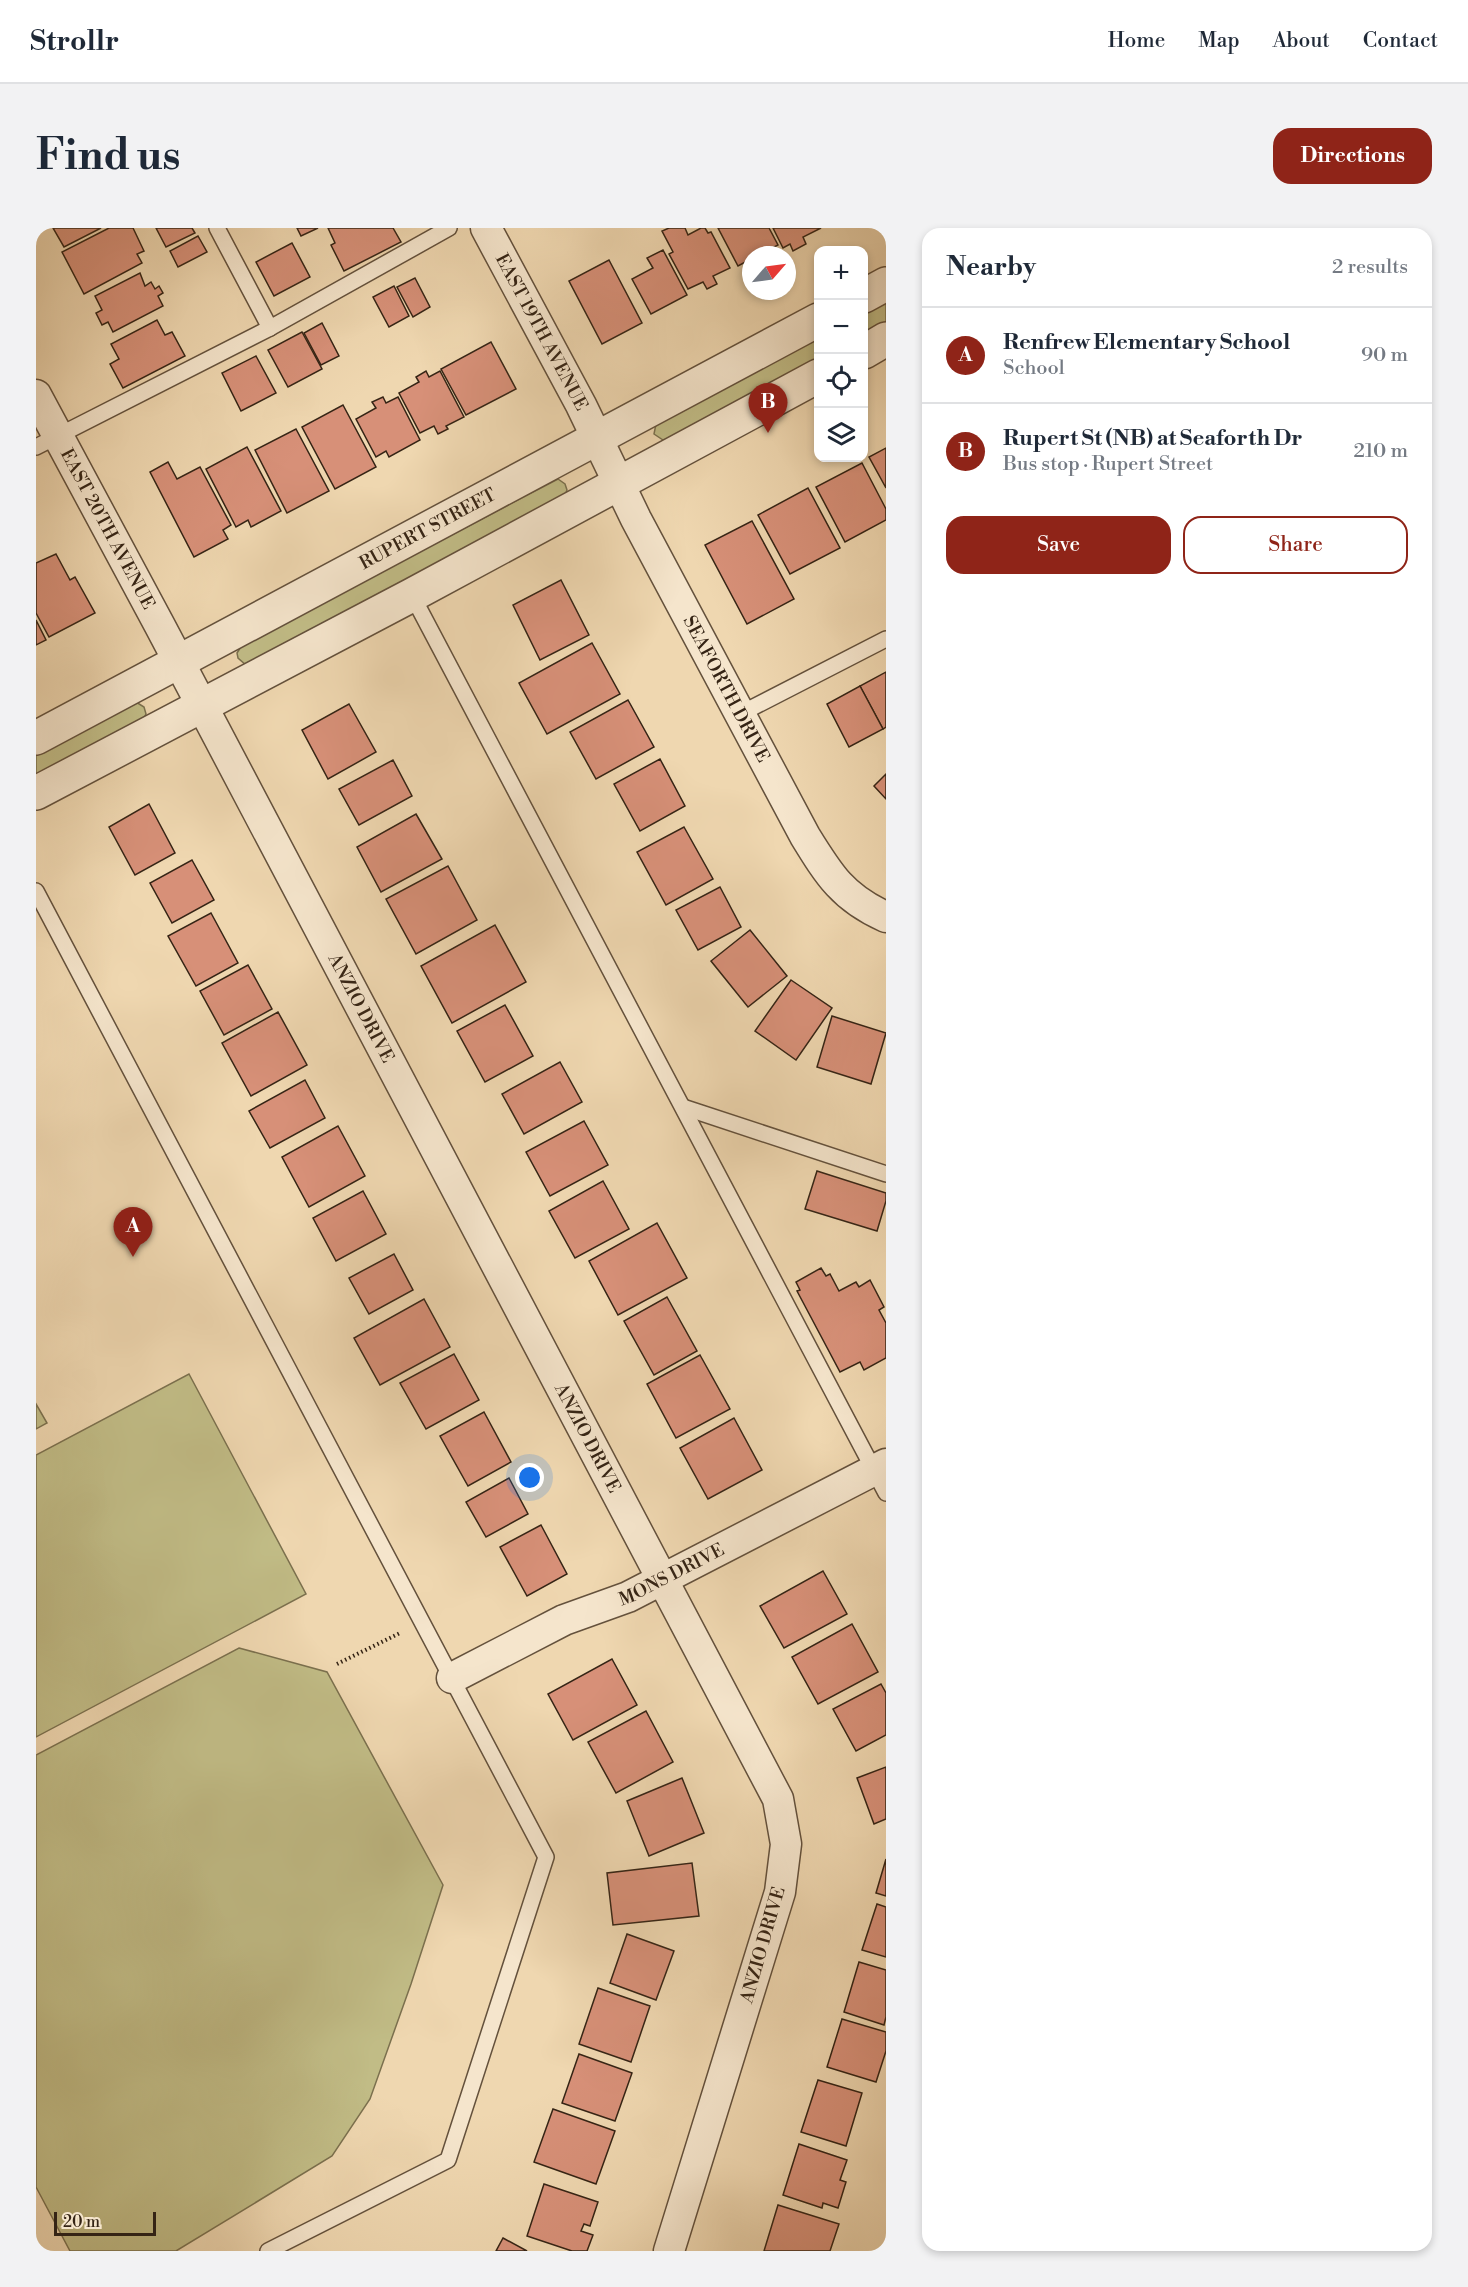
<!DOCTYPE html>
<meta charset="utf-8">
<style>
body{margin:0;font-family:"Libre Bodoni",serif;background:#f2f2f3;color:#1f2937}
.controls{position:absolute;right:18px;top:18px;display:grid;overflow:hidden;border-radius:12px;box-shadow:0 3px 9px #0003}
.controls button{width:54px;height:54px;display:grid;place-items:center;padding:0;border:0;border-bottom:2px solid #e0e1e3;background:#fff;color:#1f2937;font:30px sans-serif}
.compass{position:absolute;left:706px;top:18px;width:54px;height:54px;border-radius:50%;background:#fff;box-shadow:0 3px 9px #0003;rotate:62deg}
.scale{position:absolute;left:18px;bottom:15px;width:102px;box-sizing:border-box;padding-left:6px;border:3px solid #352415;border-top:0;font-size:16px;line-height:21px;white-space:nowrap;color:#352415;-webkit-text-stroke:4px #f5e5cc;paint-order:stroke}
.you{position:absolute;left:494px;top:1250px;width:21px;height:21px;margin:-15px;border:4px solid #fff;border-radius:50%;background:#1a73e8;box-shadow:0 0 0 9px #1a73e833}
.badge{display:grid;place-items:center;width:39px;height:39px;border-radius:50%;background:#8f2418;color:#fff;font-size:20px;font-weight:700}
.pin{position:absolute;translate:-50% -50px;filter:drop-shadow(0 2px 3px #0008)}
.pin::after{content:'';position:absolute;top:32px;width:21px;height:18px;background:inherit;clip-path:polygon(0 0,100% 0,50% 100%)}
.list{margin:0;padding:0;list-style:none}
h2{display:flex;justify-content:space-between;align-items:center;height:78px;margin:0;padding:0 24px;font-size:26px}
h2 small{font-size:20px;font-weight:400;color:#747a83}
.list li{display:grid;grid-template-columns:39px 1fr auto;gap:18px;align-items:center;box-sizing:border-box;height:96px;padding:0 24px;border-top:2px solid #e0e1e3}
.list b{display:block;font-size:22px;white-space:nowrap}
.list p{margin:0;font-size:20px;white-space:nowrap;color:#747a83}
.list em{font-size:20px;font-style:normal;color:#747a83}
.actions{display:flex;gap:12px;padding:18px 24px}
.actions a{flex:1;padding:14px 0;border:2px solid #8f2418;border-radius:18px;text-align:center;font-size:21px;color:#8f2418}
.actions .main{background:#8f2418;color:#fff}
.icon{flex:none;width:33px;height:33px;fill:none;stroke:currentColor;stroke-width:2;stroke-linecap:round;stroke-linejoin:round}
.map{position:relative;flex:none;width:850px;height:2023px;overflow:hidden;border-radius:18px}
header{display:flex;align-items:center;gap:36px;box-sizing:border-box;height:84px;padding:0 30px;background:#fff;border-bottom:2px solid #e0e1e3}
header strong{font-size:28px}
nav{display:flex;gap:33px;margin-inline-start:auto;font-size:21px}
.intro{display:flex;align-items:center;justify-content:space-between;box-sizing:border-box;height:144px;padding:0 36px}
h1{margin:0;font-size:42px}
.button{padding:15px 27px;border-radius:18px;background:#8f2418;color:#fff;font-size:21px;font-weight:700}
main{display:flex;gap:36px;padding:0 36px}
aside{flex:1;background:#fff;border-radius:18px;box-shadow:0 3px 9px #0003}
.map>svg:first-child{display:block}
.green{fill:#c1bc86;stroke:#7b704e;stroke-width:1.5}
.building{fill:#d79078;stroke:#352415;stroke-width:1.5}
.lines{fill:none;stroke-linecap:round;stroke-linejoin:round}
.service-casing{stroke:#64513c;stroke-width:18}
.minor-casing{stroke:#64513c;stroke-width:33}
.tertiary-casing{stroke:#64513c;stroke-width:36}
.path{stroke:#352415;stroke-width:4;stroke-dasharray:1.5 3;stroke-linecap:butt}
.service{stroke:#f5e5cc;stroke-width:15}
.minor{stroke:#f5e5cc;stroke-width:30}
.tertiary{stroke:#f5e5cc;stroke-width:33}
.labels{text-anchor:middle;dominant-baseline:central;stroke-width:5;stroke-linejoin:round;paint-order:stroke}
.street-label{font-size:18px;fill:#352415;stroke:#f5e5cc}
</style>
<header>
<strong>Strollr</strong>
<nav><a>Home</a><a>Map</a><a>About</a><a>Contact</a></nav>
</header>
<div class="intro"><h1>Find us</h1><a class="button">Directions</a></div>
<main>
<div class="map">
<svg width="850" height="2023" viewBox="0 0 850 2023">
<rect width="100%" height="100%" fill="#efd7b0"/>
<filter id="stains"><feTurbulence type="fractalNoise" baseFrequency=".00333" numOctaves="4"/><feColorMatrix values="0 0 0 0 .2 0 0 0 0 .09 0 0 0 0 .02 0 0 0 .5 -.17"/></filter>
<radialGradient id="worn" r=".72"><stop offset=".6" stop-color="#630" stop-opacity="0"/><stop offset="1" stop-color="#630" stop-opacity=".3"/></radialGradient>
<!-- green -->
<g class="green">
<polygon points="850,74 850,96 828,108 828,85"/>
<polygon points="782,109 782,132 633,211 627,212 618,206 620,196"/>
<polygon points="522,251 529,256 531,262 529,267 210,437 202,430 201,425 206,417"/>
<polygon points="100,474 108,479 110,486 108,490 0,548 0,526"/>
<polygon points="153,1146 270,1366 0,1509 0,1227"/>
<polygon points="0,1176 11,1195 0,1201"/>
<polygon points="203,1420 291,1444 407,1657 375,1756 334,1871 296,1928 140,2023 34,2023 0,1959 0,1527"/>
</g>
<!-- building -->
<g class="building">
<polygon points="17,0 65,0 28,19"/>
<polygon points="73,0 97,0 108,23 101,26 106,35 48,66 26,24"/>
<polygon points="120,0 156,0 159,5 130,19"/>
<polygon points="261,0 282,0 265,8"/>
<polygon points="292,0 357,0 365,14 308,43 295,17 299,15"/>
<polygon points="633,0 649,0 652,7 665,0 669,0 672,5 675,4 694,40 677,48 681,56 671,61 667,54 652,61 633,26 637,24 626,3"/>
<polygon points="682,0 733,0 742,17 723,27 715,27 715,31 702,38"/>
<polygon points="737,0 785,0 767,9 770,16 757,23 754,16 747,20"/>
<polygon points="162,8 171,24 142,39 134,23"/>
<polygon points="256,15 274,49 238,68 220,34"/>
<polygon points="627,22 651,67 615,86 596,51 617,40 611,30"/>
<polygon points="573,32 606,95 566,116 533,53"/>
<polygon points="104,45 109,58 115,54 119,61 123,58 127,65 122,68 127,78 77,104 72,94 66,97 60,85 66,82 59,68"/>
<polygon points="379,50 394,79 377,89 361,59"/>
<polygon points="358,58 373,88 353,99 337,69"/>
<polygon points="121,92 129,107 136,104 149,128 87,160 74,136 83,131 75,116"/>
<polygon points="286,95 303,128 285,137 268,105"/>
<polygon points="266,104 286,141 252,159 232,122"/>
<polygon points="455,114 480,161 430,187 405,141"/>
<polygon points="220,128 240,165 205,183 186,145"/>
<polygon points="390,143 393,149 404,143 428,189 410,198 412,201 402,206 398,198 384,205 363,165 383,154 380,149"/>
<polygon points="347,169 350,175 362,169 384,212 353,229 350,223 340,229 320,191 340,180 336,174"/>
<polygon points="307,177 340,239 299,261 266,199"/>
<polygon points="260,201 293,263 251,285 219,222"/>
<polygon points="211,219 245,283 215,299 212,292 200,299 170,241"/>
<polygon points="850,220 850,260 833,229"/>
<polygon points="132,234 141,251 164,239 195,297 187,302 192,311 158,329 114,244"/>
<polygon points="826,235 850,281 850,292 809,314 780,259"/>
<polygon points="772,260 804,320 754,346 722,287"/>
<polygon points="716,293 758,371 711,396 669,317"/>
<polygon points="20,326 34,352 39,349 59,385 13,409 0,385 0,335"/>
<polygon points="525,352 553,407 504,432 477,377"/>
<polygon points="0,392 10,412 0,417"/>
<polygon points="556,415 584,466 511,506 483,455"/>
<polygon points="850,444 850,499 847,501 824,458"/>
<polygon points="824,458 847,501 813,519 791,476"/>
<polygon points="592,472 618,519 560,551 534,504"/>
<polygon points="313,476 340,524 292,551 266,502"/>
<polygon points="624,531 649,578 604,603 578,556"/>
<polygon points="357,532 376,568 323,597 303,561"/>
<polygon points="850,546 850,571 838,558"/>
<polygon points="113,576 139,625 99,647 73,599"/>
<polygon points="380,586 406,631 345,664 321,619"/>
<polygon points="648,599 677,651 630,677 601,624"/>
<polygon points="156,632 178,672 136,695 114,655"/>
<polygon points="412,638 441,692 380,726 350,671"/>
<polygon points="684,659 705,699 662,722 640,682"/>
<polygon points="175,685 202,735 160,758 132,708"/>
<polygon points="459,697 490,754 416,795 385,738"/>
<polygon points="714,702 751,748 712,779 675,733"/>
<polygon points="212,737 236,781 188,807 164,763"/>
<polygon points="755,752 796,780 760,832 719,803"/>
<polygon points="469,777 497,828 449,854 421,803"/>
<polygon points="242,784 271,837 215,868 186,815"/>
<polygon points="796,788 850,805 835,856 781,839"/>
<polygon points="524,834 546,874 488,906 466,866"/>
<polygon points="269,852 289,890 234,920 213,883"/>
<polygon points="548,893 572,937 514,968 490,924"/>
<polygon points="302,898 329,948 273,979 246,929"/>
<polygon points="781,943 850,965 850,973 841,1003 769,981"/>
<polygon points="567,953 593,1001 539,1030 513,983"/>
<polygon points="327,963 350,1006 300,1033 277,990"/>
<polygon points="621,995 651,1050 582,1087 553,1033"/>
<polygon points="358,1026 377,1062 333,1086 313,1050"/>
<polygon points="785,1040 790,1048 794,1046 803,1063 820,1054 823,1059 834,1052 848,1079 843,1082 850,1095 850,1130 828,1142 824,1134 804,1144 761,1063 764,1062 760,1054"/>
<polygon points="631,1069 661,1123 618,1147 588,1093"/>
<polygon points="388,1071 414,1119 344,1157 318,1110"/>
<polygon points="418,1126 443,1172 390,1201 364,1155"/>
<polygon points="664,1127 694,1181 640,1210 611,1156"/>
<polygon points="448,1184 475,1234 432,1258 404,1208"/>
<polygon points="698,1190 726,1242 672,1271 644,1220"/>
<polygon points="473,1250 492,1286 450,1309 430,1274"/>
<polygon points="505,1297 531,1346 491,1368 464,1319"/>
<polygon points="787,1343 811,1386 748,1420 724,1378"/>
<polygon points="816,1396 842,1444 782,1476 756,1429"/>
<polygon points="576,1431 601,1477 537,1512 512,1466"/>
<polygon points="845,1456 850,1465 850,1507 820,1523 797,1481"/>
<polygon points="610,1483 637,1534 580,1565 552,1514"/>
<polygon points="850,1539 850,1591 838,1596 821,1550"/>
<polygon points="646,1550 668,1605 613,1628 591,1573"/>
<polygon points="850,1631 850,1668 840,1665"/>
<polygon points="656,1635 663,1688 577,1697 571,1645"/>
<polygon points="841,1676 850,1679 850,1729 826,1722"/>
<polygon points="591,1706 638,1723 620,1772 574,1755"/>
<polygon points="823,1734 850,1742 850,1789 848,1797 808,1784"/>
<polygon points="562,1760 614,1778 595,1834 543,1816"/>
<polygon points="806,1791 850,1804 850,1823 840,1854 791,1839"/>
<polygon points="543,1826 596,1845 579,1893 526,1875"/>
<polygon points="782,1852 826,1865 810,1918 765,1904"/>
<polygon points="517,1881 579,1903 560,1956 498,1934"/>
<polygon points="763,1916 811,1932 804,1952 810,1954 802,1980 787,1975 786,1980 747,1967"/>
<polygon points="508,1956 562,1974 554,1998 548,1996 545,2003 557,2007 551,2023 536,2023 491,2008"/>
<polygon points="742,1977 803,1996 794,2023 728,2023"/>
<polygon points="467,2010 491,2023 460,2023"/>
</g>
<g class="lines">
<!-- service casing -->
<g class="service-casing">
<g id="service">
<polyline points="181,0 234,100"/>
<polyline points="0,219 234,100 413,0"/>
<polyline points="376,367 850,1265"/>
<polyline points="704,486 850,411"/>
<polyline points="0,663 510,1629 412,1932 232,2023"/>
<polyline points="647,879 850,946"/>
</g>
</g>
<!-- minor casing -->
<g class="minor-casing">
<g id="minor">
<path id="s1" d="M450,0l95,177 55,114 169,317c24,39 38,62 81,81"/>
<path id="s2" d="M0,167l124,231 618,1173 8,45 -6,48 -111,359"/>
<path id="s3" d="M416,1450l112,-58 64,-23 258,-133"/>
</g>
</g>
<!-- tertiary casing -->
<g class="tertiary-casing">
<g id="tertiary">
<polyline points="828,68 850,56"/>
<polyline points="828,124 850,111"/>
<path id="s4" d="M0,510l782,-418"/>
<polyline points="0,565 376,367 782,148"/>
</g>
</g>
<!-- path -->
<polyline class="path" points="301,1436 364,1405"/>
<!-- service -->
<use href="#service" class="service"/>
<!-- minor -->
<use href="#minor" class="minor"/>
<!-- tertiary -->
<use href="#tertiary" class="tertiary"/>
</g>
<g class="labels">
<!-- street labels -->
<g class="street-label">
<text stroke="none"><textPath href="#s1" startOffset="118">EAST 19TH AVENUE</textPath></text>
<text stroke="none"><textPath href="#s2" startOffset="152">EAST 20TH AVENUE</textPath></text>
<text stroke="none"><textPath href="#s4" startOffset="444">RUPERT STREET</textPath></text>
<text stroke="none"><textPath href="#s1" startOffset="520">SEAFORTH DRIVE</textPath></text>
<text stroke="none"><textPath href="#s2" startOffset="694">ANZIO DRIVE</textPath></text>
<text stroke="none"><textPath href="#s2" startOffset="1180">ANZIO DRIVE</textPath></text>
<text stroke="none"><textPath href="#s3" startOffset="243">MONS DRIVE</textPath></text>
<text transform="translate(727 1717) rotate(-74)">ANZIO DRIVE</text>
</g>
</g>
<rect width="100%" height="100%" filter="url(#stains)"/>
<rect width="100%" height="100%" fill="url(#worn)"/>
</svg>
<div class="controls">
<button>+</button>
<button>−</button>
<button><svg class="icon" aria-label="locate" viewBox="0 0 24 24"><circle cx="12" cy="12" r="6"/><path d="M12 2v4M12 18v4M2 12h4M18 12h4"/></svg></button>
<button><svg class="icon" aria-label="layers" viewBox="0 0 24 24"><path d="M12 4l9 5-9 5-9-5zM3 14l9 5 9-5"/></svg></button>
</div>
<svg class="compass" viewBox="-18 -18 36 36"><path d="M0-13l5 13h-10z" fill="#e53935"/><path d="M0 13l5-13h-10z" fill="#747a83"/></svg>
<div class="scale">20 m</div>
<div class="you"></div>
<div class="pin badge" style="left:97px;top:1029px">A</div>
<div class="pin badge" style="left:732px;top:205px">B</div>
</div>
<aside>
<h2>Nearby<small>2 results</small></h2>
<ul class="list">
<li><span class="badge">A</span><div><b>Renfrew Elementary School</b><p>School</p></div><em>90 m</em></li>
<li><span class="badge">B</span><div><b>Rupert St (NB) at Seaforth Dr</b><p>Bus stop · Rupert Street</p></div><em>210 m</em></li>
</ul>
<div class="actions"><a class="main">Save</a><a>Share</a></div>
</aside>
</main>
